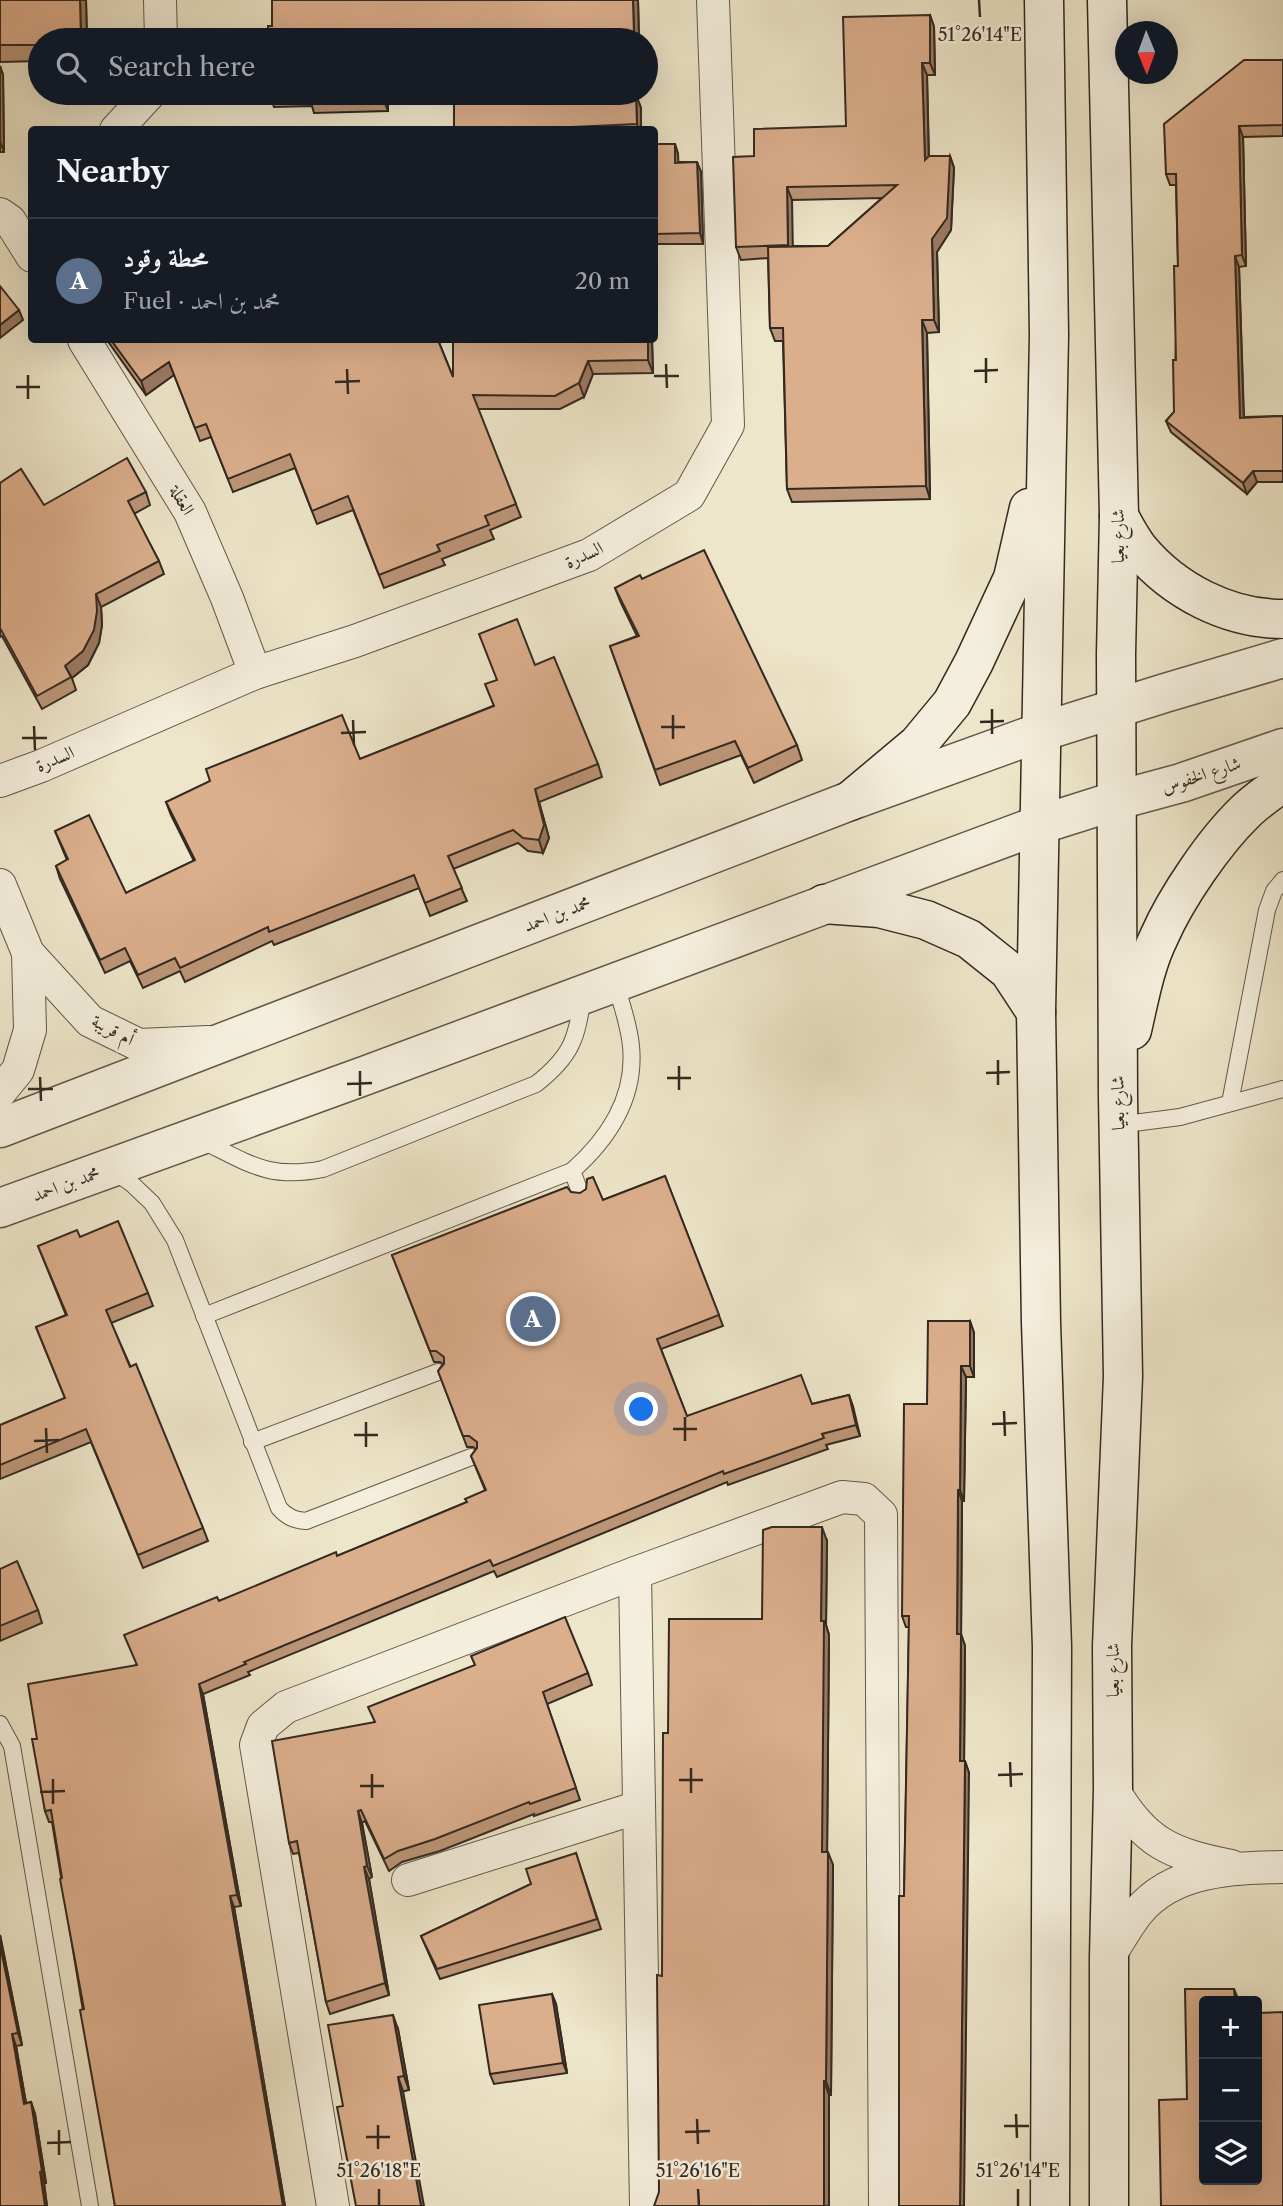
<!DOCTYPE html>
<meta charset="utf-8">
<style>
body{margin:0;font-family:"Libre Caslon Text",Amiri,serif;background:#242831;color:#f1f3f6}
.controls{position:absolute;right:21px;bottom:21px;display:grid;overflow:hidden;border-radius:7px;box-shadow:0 7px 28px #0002}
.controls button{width:63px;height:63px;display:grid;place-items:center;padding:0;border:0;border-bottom:2px solid #363941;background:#171b24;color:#f1f3f6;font:35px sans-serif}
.compass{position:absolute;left:1115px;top:21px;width:63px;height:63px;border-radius:50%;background:#171b24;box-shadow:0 7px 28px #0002;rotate:179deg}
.you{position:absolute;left:642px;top:1410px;width:24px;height:24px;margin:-18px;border:5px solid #fff;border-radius:50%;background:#1a73e8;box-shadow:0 0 0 10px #1a73e833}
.badge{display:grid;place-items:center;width:46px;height:46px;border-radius:50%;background:#ea580c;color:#fff;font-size:23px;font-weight:700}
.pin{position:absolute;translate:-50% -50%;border:4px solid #fff;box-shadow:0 2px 7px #0006}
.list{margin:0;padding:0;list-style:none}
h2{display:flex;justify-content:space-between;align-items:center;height:91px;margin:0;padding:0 28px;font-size:30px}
h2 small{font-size:23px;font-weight:400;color:#9ea1a6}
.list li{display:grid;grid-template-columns:46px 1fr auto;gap:21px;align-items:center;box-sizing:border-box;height:126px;padding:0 28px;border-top:2px solid #363941}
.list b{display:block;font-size:26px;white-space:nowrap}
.list p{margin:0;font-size:23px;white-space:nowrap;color:#9ea1a6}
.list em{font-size:23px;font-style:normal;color:#9ea1a6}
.icon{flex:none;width:38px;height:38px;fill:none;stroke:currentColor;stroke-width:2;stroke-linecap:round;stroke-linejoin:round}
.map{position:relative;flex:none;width:1283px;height:2206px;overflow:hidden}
.search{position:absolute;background:#171b24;box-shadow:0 7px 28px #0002;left:28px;top:28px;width:630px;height:77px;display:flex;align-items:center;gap:18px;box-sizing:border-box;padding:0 24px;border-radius:38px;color:#9ea1a6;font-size:26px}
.panel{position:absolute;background:#171b24;box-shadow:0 7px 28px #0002;left:28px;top:126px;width:630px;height:217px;border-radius:7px}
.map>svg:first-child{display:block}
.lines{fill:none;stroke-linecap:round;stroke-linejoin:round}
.service-casing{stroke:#62584b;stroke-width:18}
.minor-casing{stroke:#62584b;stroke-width:34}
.tertiary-casing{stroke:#62584b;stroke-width:41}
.secondary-casing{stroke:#332921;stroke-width:41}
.service{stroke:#f4efdd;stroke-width:16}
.minor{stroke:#f4efdd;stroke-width:32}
.tertiary{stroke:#f4efdd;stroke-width:38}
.secondary{stroke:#f4efdd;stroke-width:38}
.wall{fill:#bc9678;stroke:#332921;stroke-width:2;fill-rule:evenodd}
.shaded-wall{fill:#997a62;stroke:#332921;stroke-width:2}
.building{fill:#dbae8c;stroke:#332921;stroke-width:2}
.ticks{fill:none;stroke:#332921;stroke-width:2.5}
.labels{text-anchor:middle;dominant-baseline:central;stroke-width:5;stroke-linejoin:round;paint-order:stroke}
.street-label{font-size:18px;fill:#332921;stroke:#f4efdd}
.ticks-label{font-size:18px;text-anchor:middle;fill:#332921;stroke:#f4efdd;stroke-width:5;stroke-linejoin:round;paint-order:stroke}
</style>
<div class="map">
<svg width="1283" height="2206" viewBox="0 0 1283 2206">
<rect width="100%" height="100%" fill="#eee6ca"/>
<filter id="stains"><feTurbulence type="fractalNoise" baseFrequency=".00286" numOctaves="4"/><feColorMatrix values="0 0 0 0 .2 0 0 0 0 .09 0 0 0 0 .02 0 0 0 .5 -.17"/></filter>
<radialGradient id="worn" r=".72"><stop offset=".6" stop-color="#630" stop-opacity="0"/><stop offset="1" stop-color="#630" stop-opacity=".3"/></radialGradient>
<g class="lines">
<!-- service casing -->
<g class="service-casing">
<g id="service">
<polyline points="1230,1103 1267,910 1274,891 1283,880"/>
<polyline points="1118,1125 1180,1117 1283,1089"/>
<path d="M201,1140c47,23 68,40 122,29l213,-85c36,-28 41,-46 47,-89"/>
<path d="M112,1170l20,14 20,19 23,37 104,268c8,9 15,12 27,13l165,-64"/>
<polyline points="572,1171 581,1194"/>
<path d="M204,1316l368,-145c36,-32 64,-74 59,-125 -2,-22 -10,-43 -16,-64"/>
<polyline points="252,1442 438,1372"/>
<polyline points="0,1724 12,1746 90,2206"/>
</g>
</g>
<!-- minor casing -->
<g class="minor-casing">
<g id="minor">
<polyline points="160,0 161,40"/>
<polyline points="116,130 150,93"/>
<polyline points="0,214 10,221 32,256"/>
<polyline points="84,340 190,512 227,598 255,673"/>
<polyline points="0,781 41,766 255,673 355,641 589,555 689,495 728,425 713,0"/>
<polyline points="0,885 28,953 30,1030 18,1070 0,1092"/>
<polyline points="28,953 90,1021 139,1045 208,1042"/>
<polyline points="635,1573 646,2206"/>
<path d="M1113,1789c31,54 58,65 118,77"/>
<polyline points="408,1880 639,1807"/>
<path d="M1109,1957c9,-15 18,-31 29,-45 35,-43 95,-44 145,-45"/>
<polyline points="333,2206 256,1745 263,1726 286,1707 635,1573 842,1497 864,1499 881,1515 885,2206"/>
</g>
</g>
<!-- tertiary casing -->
<g class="tertiary-casing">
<g id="tertiary">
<polyline points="0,1128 850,801 1041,732 1165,693 1283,658"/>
<polyline points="0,1208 364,1076 1039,825 1118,800 1181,783 1283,748"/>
</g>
</g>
<!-- secondary casing -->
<g class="secondary-casing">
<g id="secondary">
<polyline points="1044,0 1049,335 1036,1012 1041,1323 1052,1647 1050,2206"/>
<polyline points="1107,0 1119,516 1116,654 1118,1097 1123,1376 1112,1646 1113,1789 1109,1957 1109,2206"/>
<path d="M1119,516c6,11 12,23 20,33 35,42 89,70 144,70"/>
<polyline points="850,801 918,744 952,703 974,662 1013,578 1029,508"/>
<polyline points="824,904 879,908 926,920 969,939 1009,971 1036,1012"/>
<path d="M1132,1030c7,-30 13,-65 27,-93 17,-39 55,-95 86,-125 11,-11 25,-20 38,-30"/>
</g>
</g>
<!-- service -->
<use href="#service" class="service"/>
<!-- minor -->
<use href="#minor" class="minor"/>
<!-- tertiary -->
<use href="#tertiary" class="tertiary"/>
<!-- secondary -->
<use href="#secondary" class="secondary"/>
</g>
<!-- wall -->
<g class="wall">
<polygon points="0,0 86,0 87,40 40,40 40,61 0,62"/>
<polygon points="272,0 638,0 639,40 268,40 272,26"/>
<path d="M930,15l4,12 1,48h-8l2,81h21l4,12 -3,62 -14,22 2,80 -12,1 3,166 -138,3 -5,-13 -4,-148h-8l-5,-13 -2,-70 -27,2 -5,-13 18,-91 92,-30zM882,198l-54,48h-36v-46z"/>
<polygon points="1283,60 1283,136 1243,137 1246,266 1239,267 1244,417 1283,416 1283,482 1257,482 1247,494 1171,432 1166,421 1174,412 1178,266 1176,185 1170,185 1166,174"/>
<polygon points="0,66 3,75 4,152 0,152"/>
<polygon points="269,93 388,93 388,111 314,113 312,106 274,107"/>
<polygon points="573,93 573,98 636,95 641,108 641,130 454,130"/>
<polygon points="654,144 675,144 678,154 678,162 697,162 701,172 703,244 654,244"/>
<polygon points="107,340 438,340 453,377 453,340 652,340 653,373 593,374 584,397 560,409 478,409 521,517 490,530 494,539 442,559 445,565 384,588 353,510 317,524 295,468 233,492 211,437 200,441 174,375 146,395"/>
<polygon points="0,483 44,505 146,492 150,505 134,514 159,561 164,574 101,607 102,625 99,643 88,665 72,678 76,690 42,709 2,636 0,637"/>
<polygon points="642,579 797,745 802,760 754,783 741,755 660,785 610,646 637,636 621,603 615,588"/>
<polygon points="535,665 598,764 602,777 539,802 549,838 543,853 528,851 518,843 453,869 467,901 430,916 419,888 274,945 272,941 185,982 180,971 143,988 130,961 105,973 60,879 56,866 67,860 55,831 126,893 194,861 171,815 166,802 360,759 493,706"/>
<polygon points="665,1176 723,1326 661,1349 687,1416 812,1404 849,1395 860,1436 826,1445 828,1449 728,1485 727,1482 497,1577 494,1571 248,1672 250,1675 203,1694 241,1906 234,1907 285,2206 115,2206 52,1822 49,1822 45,1811 37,1739 136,1665 219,1601 337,1556 467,1502 485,1490 471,1456 476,1449 473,1447 467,1447 438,1371 443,1364 440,1362 434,1362 392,1255 571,1192 603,1200"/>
<polygon points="80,1237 148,1293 153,1306 111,1323 203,1528 208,1541 143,1568 91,1442 0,1479 0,1425 65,1398 36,1327 66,1315 38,1246"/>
<polygon points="970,1321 974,1333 974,1377 966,1377 964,1501 962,1501 961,1634 965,1646 964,1761 965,1761 969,1773 904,1896 909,1627 906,1627 902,1616 927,1404"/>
<polygon points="827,1541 826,1625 829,1635 827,1852 833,1865 831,2095 829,2095 659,2192 662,1976 668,1733"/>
<polygon points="0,1569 38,1610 42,1623 0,1641"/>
<polygon points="588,1673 592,1685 547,1704 580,1800 534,1816 534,1814 440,1851 402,1862 389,1871 365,1821 362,1823 372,1877 369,1879 389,1995 330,2014 326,2002 299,1853 293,1854 289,1843 374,1722"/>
<polygon points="576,1853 601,1929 440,1979 421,1936 531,1884"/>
<polygon points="0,1935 22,2045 16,2046 26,2103 31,2102 35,2114 46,2183 44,2183 47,2206 0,2206"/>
<polygon points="552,1994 556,2004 567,2073 494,2084 490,2074"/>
<polygon points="398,2029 409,2090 343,2106"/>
</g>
<!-- shaded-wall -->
<g class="shaded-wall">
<polygon points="80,0 86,0 87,40 81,40"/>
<polygon points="633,0 638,0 639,40 636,40 634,34"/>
<polygon points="930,15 934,27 935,75 930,63"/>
<polygon points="922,63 927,75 929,172 925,160"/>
<polygon points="0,66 3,75 4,152 0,141"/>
<polygon points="383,93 388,93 388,111 383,98"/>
<polygon points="568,93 573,93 573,112 568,98"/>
<polygon points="636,95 641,108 641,130 639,130 637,124"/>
<polygon points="1239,126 1243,137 1246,266 1242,255"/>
<polygon points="675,144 678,154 679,173 675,163"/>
<polygon points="950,156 954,168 951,230 937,252 939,332 934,320 932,239"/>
<polygon points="697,162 701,172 703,244 700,233"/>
<polygon points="787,187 792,200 793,257 788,245"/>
<polygon points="1235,256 1239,267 1244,429 1240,418"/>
<polygon points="19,310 23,320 0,338 0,325"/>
<polygon points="922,320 927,333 930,499 926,486"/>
<polygon points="648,340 652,340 653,373 648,360"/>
<polygon points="588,361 593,374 584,397 579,383"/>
<polygon points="169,362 174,375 146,395 141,381"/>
<polygon points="1253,471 1257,482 1247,494 1243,483"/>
<polygon points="96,594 101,607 102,625 99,643 88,665 72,678 65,666"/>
<polygon points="535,789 539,802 549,838 543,853 539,840"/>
<polygon points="970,1321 974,1333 974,1377 970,1366"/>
<polygon points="961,1366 966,1377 964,1501 960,1490"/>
<polygon points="849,1395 853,1406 860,1436 856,1425"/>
<polygon points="958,1490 962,1501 961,1646 957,1634"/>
<polygon points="822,1527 827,1541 826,1625 829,1635 827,1865 822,1852 821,1621"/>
<polygon points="961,1634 965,1646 964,1773 960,1761"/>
<polygon points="199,1684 203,1694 241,1906 237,1895"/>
<polygon points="965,1761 969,1773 964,2206 960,2206"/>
<polygon points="358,1811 362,1823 372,1877 367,1866"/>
<polygon points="828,1852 833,1865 831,2095 826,2081"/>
<polygon points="364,1867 369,1879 389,1995 385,1983"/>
<polygon points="230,1896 234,1907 285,2206 283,2206"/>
<polygon points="0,1935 22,2045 18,2033 0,1945"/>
<polygon points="1234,1989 1239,2001 1235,2001"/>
<polygon points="552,1994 556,2004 567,2073 563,2063"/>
<polygon points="393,2015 398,2029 409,2090 404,2076"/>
<polygon points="12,2034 16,2046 28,2115 24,2104"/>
<polygon points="398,2077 403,2091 424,2206 421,2206"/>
<polygon points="824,2081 829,2095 829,2206 824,2206"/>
<polygon points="31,2102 35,2114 46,2183 42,2171"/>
<polygon points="40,2172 44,2183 47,2206 45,2206"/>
</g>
<!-- building -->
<g class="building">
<polygon points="0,0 80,0 81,40 40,40 40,45 0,45"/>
<polygon points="272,0 633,0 634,34 567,35 567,40 268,40 268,26 272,26"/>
<polygon points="930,15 930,63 922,63 925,160 929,156 950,156 947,218 932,239 934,320 922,320 926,486 787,489 783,328 770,328 768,247 828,246 897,185 787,187 788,245 736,247 733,157 754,156 754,129 846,126 843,17"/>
<polygon points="1244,60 1283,60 1283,125 1239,126 1242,255 1235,256 1240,418 1283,416 1283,471 1253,471 1243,483 1166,421 1174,412 1173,360 1176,360 1174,266 1178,266 1176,174 1166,174 1164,124"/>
<polygon points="269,93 383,93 383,98 309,99 309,93"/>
<polygon points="454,93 568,93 568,98 636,95 637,124 551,128 551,130 454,130"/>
<polygon points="654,144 675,144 675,163 697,162 700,233 654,234"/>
<polygon points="0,286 19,310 0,325"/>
<polygon points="111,340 438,340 453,377 453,340 648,340 648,360 588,361 579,383 555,396 473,395 516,504 485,516 489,525 437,545 440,551 379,575 348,496 312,511 290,454 228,479 206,424 195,428 169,362 141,381"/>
<polygon points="127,458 146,492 128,501 159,561 96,594 97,611 94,630 83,651 65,666 71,677 37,696 0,628 0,483 21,469 44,505"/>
<polygon points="704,550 797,745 748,768 735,741 655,770 610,646 639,636 615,588 640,575 642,579"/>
<polygon points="517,619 535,665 554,657 598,764 535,789 544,825 539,840 523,838 513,830 448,856 462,888 425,903 414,875 269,932 268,927 180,968 175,958 138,975 125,948 100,960 56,866 68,859 55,831 89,815 126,893 195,860 166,802 210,781 206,769 342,715 360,759 494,706 485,684 497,680 479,634"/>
<polygon points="665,1176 719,1315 657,1339 687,1416 801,1375 812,1404 849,1395 856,1425 822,1434 824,1438 724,1474 723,1471 493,1566 490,1560 244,1662 246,1664 199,1684 237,1895 230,1896 283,2206 115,2206 80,2010 84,2009 60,1879 62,1878 51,1810 45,1811 32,1739 37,1739 28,1684 137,1665 124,1635 217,1597 219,1601 336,1552 337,1556 467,1502 465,1499 486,1490 471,1456 477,1448 477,1442 469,1436 463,1436 438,1371 444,1364 444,1357 436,1351 430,1351 392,1255 567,1187 571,1192 580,1193 586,1189 587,1179 593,1177 603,1200"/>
<polygon points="118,1221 148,1293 106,1310 130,1367 136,1364 203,1528 138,1555 86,1429 0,1465 0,1425 65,1398 36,1327 67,1315 38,1246 77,1230 80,1237"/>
<polygon points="928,1321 970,1321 970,1366 961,1366 960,1490 958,1490 957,1634 961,1634 960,1761 965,1761 960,2206 899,2206 899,1896 904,1896 909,1616 902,1616 904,1404 927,1404"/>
<polygon points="772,1527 822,1527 821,1621 824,1621 822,1852 828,1852 826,2081 824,2081 824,2206 654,2206 659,2192 657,1975 662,1976 663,1733 668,1733 669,1619 762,1619 763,1530"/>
<polygon points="17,1561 38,1610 0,1626 0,1569"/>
<polygon points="565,1617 588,1673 543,1692 576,1788 530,1804 529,1802 435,1839 398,1851 384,1859 361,1810 358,1811 367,1866 364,1867 385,1983 326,2002 297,1841 289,1843 272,1741 375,1722 368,1707 475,1665 471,1656"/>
<polygon points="576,1853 597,1919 437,1969 421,1936 531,1884 526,1869"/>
<polygon points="0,1945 18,2033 12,2034 24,2104 31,2102 42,2171 40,2172 45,2206 0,2206"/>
<polygon points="1185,1989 1234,1989 1235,2001 1204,2001 1204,2180 1257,2180 1257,2013 1283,2012 1283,2206 1161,2206 1159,2100 1187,2099"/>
<polygon points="552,1994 563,2063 490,2074 479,2005"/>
<polygon points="393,2015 404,2076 398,2077 421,2206 356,2206 337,2107 343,2106 328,2025"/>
</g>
<!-- ticks -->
<path class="ticks" d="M979,0l1,17M986,358v25M666,364l1,24M347,369l1,25M974,371l24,-1M28,375v24M654,376h25M335,382l25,-1M16,387h24M992,709v25M673,715v24M353,720l1,25M980,722l24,-1M34,726l1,24M661,727h24M341,733l25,-1M22,738h25M998,1060v25M679,1066v24M360,1071v25M986,1073l24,-1M40,1077l1,24M667,1078h24M347,1084l25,-1M28,1089h25M1004,1411l1,25M685,1417v24M366,1422v25M992,1424l25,-1M46,1428l1,25M673,1429h24M354,1435h24M34,1441l25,-1M1010,1762l1,25M691,1768v25M372,1774v24M998,1775l25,-1M53,1779v25M679,1780h24M360,1786h24M40,1792l25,-1M1016,2114l1,24M697,2119l1,25M378,2125v24M1004,2126h25M59,2130v25M685,2132l25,-1M366,2137h24M47,2143l24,-1M379,2189v17M698,2189l1,17M1018,2189v17"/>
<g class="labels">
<!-- street labels -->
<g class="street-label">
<text transform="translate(182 500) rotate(61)">العقلة</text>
<text transform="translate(1118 536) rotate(-90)">شارع بعيا</text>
<text transform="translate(584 555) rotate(-25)">السدرة</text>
<text transform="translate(55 759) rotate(-23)">السدرة</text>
<text transform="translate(1201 775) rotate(-18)">شارع الخفوس</text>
<text transform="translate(557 914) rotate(-21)">محمد بن احمد</text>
<text transform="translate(113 1030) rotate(28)">أم قريبة</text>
<text transform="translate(1118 1103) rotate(-91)">شارع بعيا</text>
<text transform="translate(66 1184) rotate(-20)">محمد بن احمد</text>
<text transform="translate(1113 1670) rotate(-90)">شارع بعيا</text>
</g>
</g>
<g class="ticks-label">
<text x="980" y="41">51°26'14"E</text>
<text x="379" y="2177">51°26'18"E</text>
<text x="698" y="2177">51°26'16"E</text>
<text x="1018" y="2177">51°26'14"E</text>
</g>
<rect width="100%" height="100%" filter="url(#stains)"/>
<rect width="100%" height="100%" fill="url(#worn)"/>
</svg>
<div class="controls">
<button>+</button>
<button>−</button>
<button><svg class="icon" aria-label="layers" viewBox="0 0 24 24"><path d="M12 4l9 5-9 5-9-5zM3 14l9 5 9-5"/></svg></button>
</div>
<svg class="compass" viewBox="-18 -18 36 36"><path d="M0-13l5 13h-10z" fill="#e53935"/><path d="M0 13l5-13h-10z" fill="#9ea1a6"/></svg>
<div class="you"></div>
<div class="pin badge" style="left:533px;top:1319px;background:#5c6f8a">A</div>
<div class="search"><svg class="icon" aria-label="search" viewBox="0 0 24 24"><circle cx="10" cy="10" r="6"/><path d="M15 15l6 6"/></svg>Search here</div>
<section class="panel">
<h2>Nearby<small></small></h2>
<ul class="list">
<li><span class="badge" style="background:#5c6f8a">A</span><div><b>محطة وقود</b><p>Fuel · محمد بن احمد</p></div><em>20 m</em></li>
</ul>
</section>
</div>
